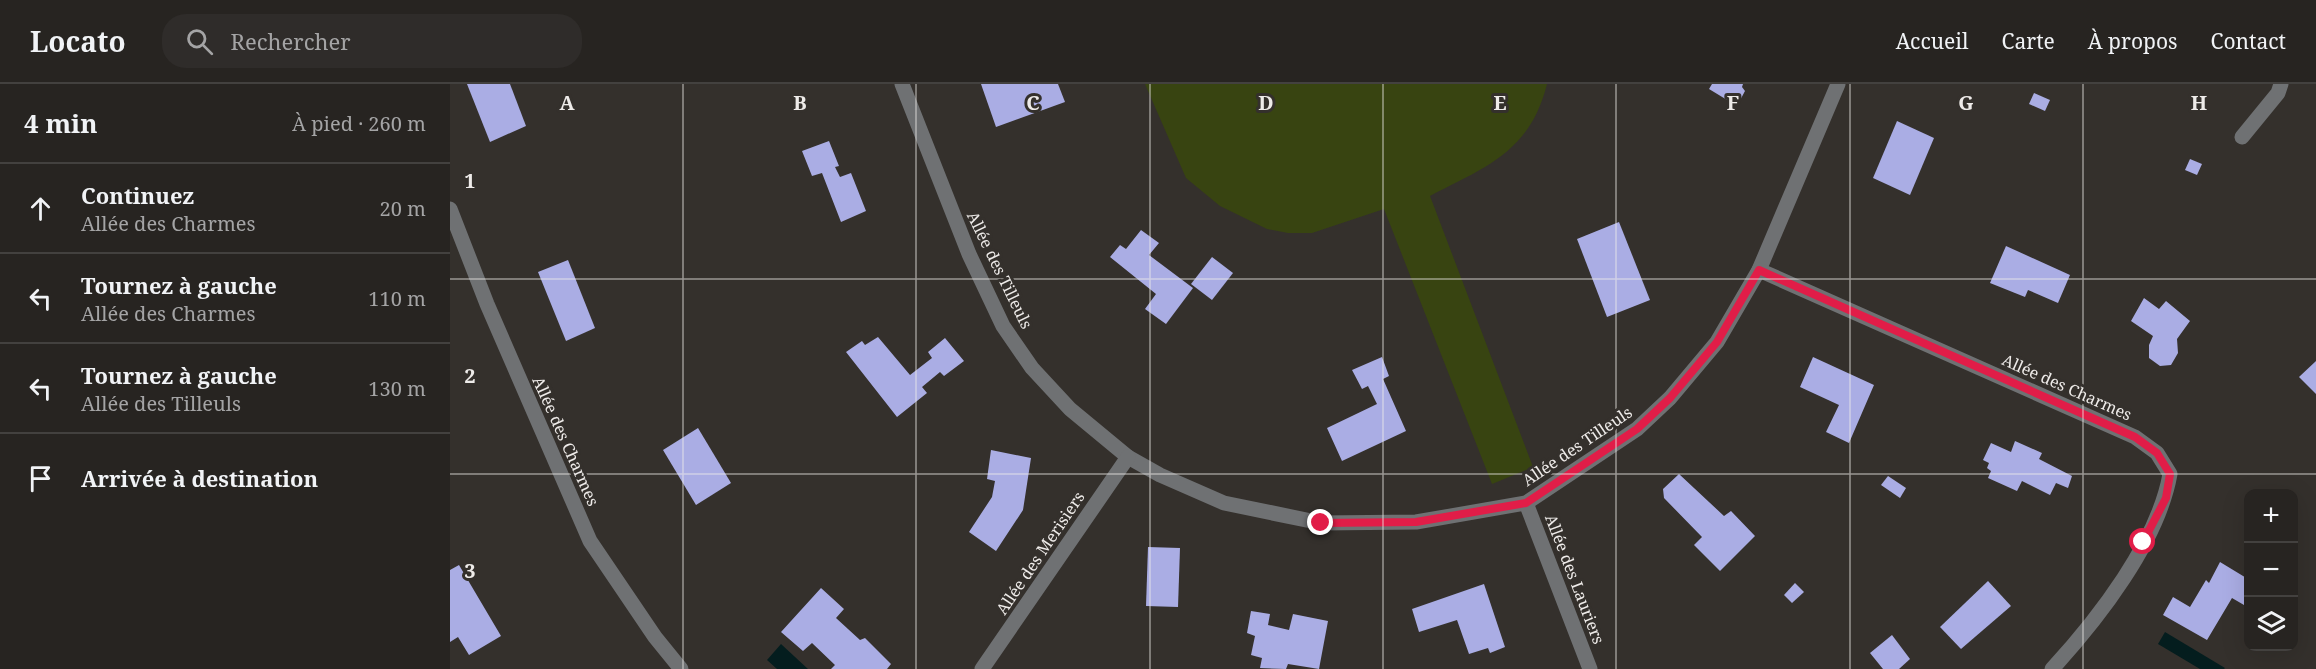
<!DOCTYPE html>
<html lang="fr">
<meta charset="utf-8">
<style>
body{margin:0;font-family:"Noto Serif",serif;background:#2f2c2a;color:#f1f3f6}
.controls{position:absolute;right:18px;bottom:18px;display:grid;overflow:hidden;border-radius:12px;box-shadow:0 6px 24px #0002}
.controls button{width:54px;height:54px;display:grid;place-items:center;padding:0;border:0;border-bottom:2px solid #43413f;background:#272421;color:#f1f3f6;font:30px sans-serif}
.stop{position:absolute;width:18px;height:18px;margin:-14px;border:4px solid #e11d48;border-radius:50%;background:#fff}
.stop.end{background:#e11d48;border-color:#fff;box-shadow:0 2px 6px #0008}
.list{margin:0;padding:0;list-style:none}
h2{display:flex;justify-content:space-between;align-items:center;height:78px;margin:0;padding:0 24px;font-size:26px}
h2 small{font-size:20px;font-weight:400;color:#a4a4a5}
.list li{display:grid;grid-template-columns:39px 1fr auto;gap:18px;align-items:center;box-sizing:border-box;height:90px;padding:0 24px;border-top:2px solid #43413f}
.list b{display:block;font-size:22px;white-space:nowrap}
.list p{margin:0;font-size:20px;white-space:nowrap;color:#a4a4a5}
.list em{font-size:20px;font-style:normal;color:#a4a4a5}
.icon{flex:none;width:33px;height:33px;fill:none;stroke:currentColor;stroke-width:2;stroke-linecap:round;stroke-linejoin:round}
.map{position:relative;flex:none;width:1866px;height:585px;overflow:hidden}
header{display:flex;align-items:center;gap:36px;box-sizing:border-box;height:84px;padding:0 30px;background:#272421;border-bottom:2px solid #43413f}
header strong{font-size:28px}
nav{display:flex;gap:33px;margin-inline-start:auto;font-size:21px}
.search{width:420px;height:54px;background:#2f2c2a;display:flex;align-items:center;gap:15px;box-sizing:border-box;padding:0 21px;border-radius:24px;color:#a4a4a5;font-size:22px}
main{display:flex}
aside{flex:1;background:#272421}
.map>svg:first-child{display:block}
.green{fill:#384411}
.water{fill:#041d1e}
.building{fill:#aaade4}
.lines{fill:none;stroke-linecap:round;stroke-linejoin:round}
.minor{stroke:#6f7173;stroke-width:15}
.route{stroke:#e11d48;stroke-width:8}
.grid{fill:none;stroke:#eeebe9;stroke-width:1.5;stroke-opacity:0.55}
.labels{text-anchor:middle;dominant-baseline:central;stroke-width:6;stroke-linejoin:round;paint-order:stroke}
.street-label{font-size:16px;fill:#eeebe9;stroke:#34302c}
.grid-label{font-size:20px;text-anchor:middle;font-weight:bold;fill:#eeebe9;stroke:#34302c;stroke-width:6;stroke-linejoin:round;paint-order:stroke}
</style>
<header>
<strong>Locato</strong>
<div class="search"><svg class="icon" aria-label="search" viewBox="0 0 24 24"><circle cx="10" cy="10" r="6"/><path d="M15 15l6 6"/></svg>Rechercher</div>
<nav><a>Accueil</a><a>Carte</a><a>À propos</a><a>Contact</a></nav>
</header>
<main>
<aside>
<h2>4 min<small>À pied · 260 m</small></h2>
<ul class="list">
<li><svg class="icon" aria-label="ahead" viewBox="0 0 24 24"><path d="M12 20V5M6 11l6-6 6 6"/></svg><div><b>Continuez</b><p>Allée des Charmes</p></div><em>20 m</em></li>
<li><svg class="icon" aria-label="left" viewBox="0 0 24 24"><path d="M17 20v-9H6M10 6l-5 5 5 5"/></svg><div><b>Tournez à gauche</b><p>Allée des Charmes</p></div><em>110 m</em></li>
<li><svg class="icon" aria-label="left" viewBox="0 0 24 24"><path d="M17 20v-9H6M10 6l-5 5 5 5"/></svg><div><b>Tournez à gauche</b><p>Allée des Tilleuls</p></div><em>130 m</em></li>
<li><svg class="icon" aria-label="arrive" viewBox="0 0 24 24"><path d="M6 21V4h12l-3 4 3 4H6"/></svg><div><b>Arrivée à destination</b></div></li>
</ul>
</aside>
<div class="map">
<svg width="1866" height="585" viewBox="0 0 1866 585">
<rect width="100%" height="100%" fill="#34302c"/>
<!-- green -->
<path class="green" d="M695,0h402c-17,68 -61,83 -117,112l103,271 -41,17 -108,-275 -72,24h-24l-21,-4 -47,-23 -34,-28z"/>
<!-- water -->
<g class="water">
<polygon points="1715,548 1775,584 1774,585 1750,585 1708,560"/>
<polygon points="331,560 358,585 327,585 317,576"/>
</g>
<!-- building -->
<g class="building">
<polygon points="17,0 60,0 76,42 40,58"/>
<polygon points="531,0 608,0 615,18 546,43"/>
<polygon points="1262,0 1293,0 1292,3 1295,7 1287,22 1259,5"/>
<polygon points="1584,9 1600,16 1595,27 1579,20"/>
<polygon points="1447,37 1484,54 1460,111 1423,94"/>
<polygon points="379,57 389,82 385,83 390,93 401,89 416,127 391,138 372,89 362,92 352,67"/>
<polygon points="1740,75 1752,80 1747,91 1735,86"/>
<polygon points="1169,138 1200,216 1157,233 1127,155"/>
<polygon points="691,146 709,159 699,171 743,204 716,240 695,225 706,210 660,173 670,161 676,165"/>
<polygon points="1556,162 1620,191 1608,219 1578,206 1575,213 1540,199"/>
<polygon points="762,173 783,189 762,216 741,200"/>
<polygon points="118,176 145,244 116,257 88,188"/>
<polygon points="1694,214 1709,225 1716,217 1740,237 1727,255 1728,269 1721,281 1710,282 1699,274 1699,261 1703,252 1681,237"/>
<polygon points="428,253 460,291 482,274 478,268 495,254 514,277 494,292 490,288 472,303 477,309 447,333 396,268 412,257 415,261"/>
<polygon points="932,273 939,292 933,295 956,347 892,377 877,344 927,320 918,302 912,305 902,286"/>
<polygon points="1363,273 1424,301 1399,359 1376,348 1389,321 1350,303"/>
<polygon points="1866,277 1866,310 1849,293"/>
<polygon points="248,344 281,399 246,421 213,366"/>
<polygon points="1565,357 1592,369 1589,375 1622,392 1618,404 1606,399 1600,411 1572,397 1567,407 1538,394 1541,387 1537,384 1539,379 1533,376 1541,359 1561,368"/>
<polygon points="541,366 581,374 573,426 546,467 519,448 542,413 545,397 537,395"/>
<polygon points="1229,390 1274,432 1281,427 1305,452 1270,487 1244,461 1252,453 1214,414 1213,405"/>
<polygon points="1438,392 1456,404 1450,414 1431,401"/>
<polygon points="698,463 730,464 728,523 696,522"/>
<polygon points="1770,478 1798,495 1798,512 1794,521 1782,514 1757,556 1713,531 1723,513 1740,523 1756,496 1759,499"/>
<polygon points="9,481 51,552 19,571 8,553 0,558 0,486"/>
<polygon points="1538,497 1561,522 1511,565 1490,543"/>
<polygon points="1345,499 1354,508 1342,519 1334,511"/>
<polygon points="1034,500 1055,563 1040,569 1038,564 1019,570 1007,536 969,548 962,525"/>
<polygon points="371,504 394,525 386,534 410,556 415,554 441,580 437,585 381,585 385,581 362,559 353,567 331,548"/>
<polygon points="801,527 820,530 818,541 839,546 843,530 878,537 869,585 838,580 836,585 810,584 812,574 801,571 805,552 797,549"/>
<polygon points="1442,551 1460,575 1449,585 1433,585 1420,569"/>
</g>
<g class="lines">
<!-- minor -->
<g class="minor">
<polyline points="452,0 519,170 553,242 582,284 620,325 678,373 710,391 774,419 871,439 966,438 1076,419 1187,345 1220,314 1267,258 1309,186 1388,0"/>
<polyline points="1792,53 1828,9 1831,0"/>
<polyline points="0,125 37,220 140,457 205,553 231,585"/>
<path d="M1309,186l376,167 22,16 13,21c-12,68 -72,145 -118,195"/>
<polyline points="1076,419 1140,585"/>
<polyline points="532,585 678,373"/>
</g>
</g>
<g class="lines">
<!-- route -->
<polyline class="route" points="871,439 966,438 1076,419 1187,345 1220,314 1267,258 1309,186 1685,353 1707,369 1720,390 1716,414 1693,458"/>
</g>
<!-- grid -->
<path class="grid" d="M233,0v585M466,0v585M700,0v585M933,0v585M1166,0v585M1400,0v585M1633,0v585M0,195h1866M0,390h1866"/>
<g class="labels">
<!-- street labels -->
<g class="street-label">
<text transform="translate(550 186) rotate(64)">Allée des Tilleuls</text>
<text transform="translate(1617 303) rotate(24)">Allée des Charmes</text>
<text transform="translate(116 357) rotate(66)">Allée des Charmes</text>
<text transform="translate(1127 362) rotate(-34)">Allée des Tilleuls</text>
<text transform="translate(590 469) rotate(-56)">Allée des Merisiers</text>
<text transform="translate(1125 495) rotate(69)">Allée des Lauriers</text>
</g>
</g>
<g class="grid-label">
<text x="117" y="26">A</text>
<text x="350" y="26">B</text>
<text x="583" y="26">C</text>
<text x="816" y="26">D</text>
<text x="1050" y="26">E</text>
<text x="1283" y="26">F</text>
<text x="1516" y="26">G</text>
<text x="1749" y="26">H</text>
<text x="20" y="104">1</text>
<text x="20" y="299">2</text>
<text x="20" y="494">3</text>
</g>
</svg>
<div class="controls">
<button>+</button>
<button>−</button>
<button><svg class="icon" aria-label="layers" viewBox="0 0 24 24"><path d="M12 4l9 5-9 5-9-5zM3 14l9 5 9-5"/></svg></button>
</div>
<div class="stop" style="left:1693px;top:458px"></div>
<div class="stop end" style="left:871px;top:439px"></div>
</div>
</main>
